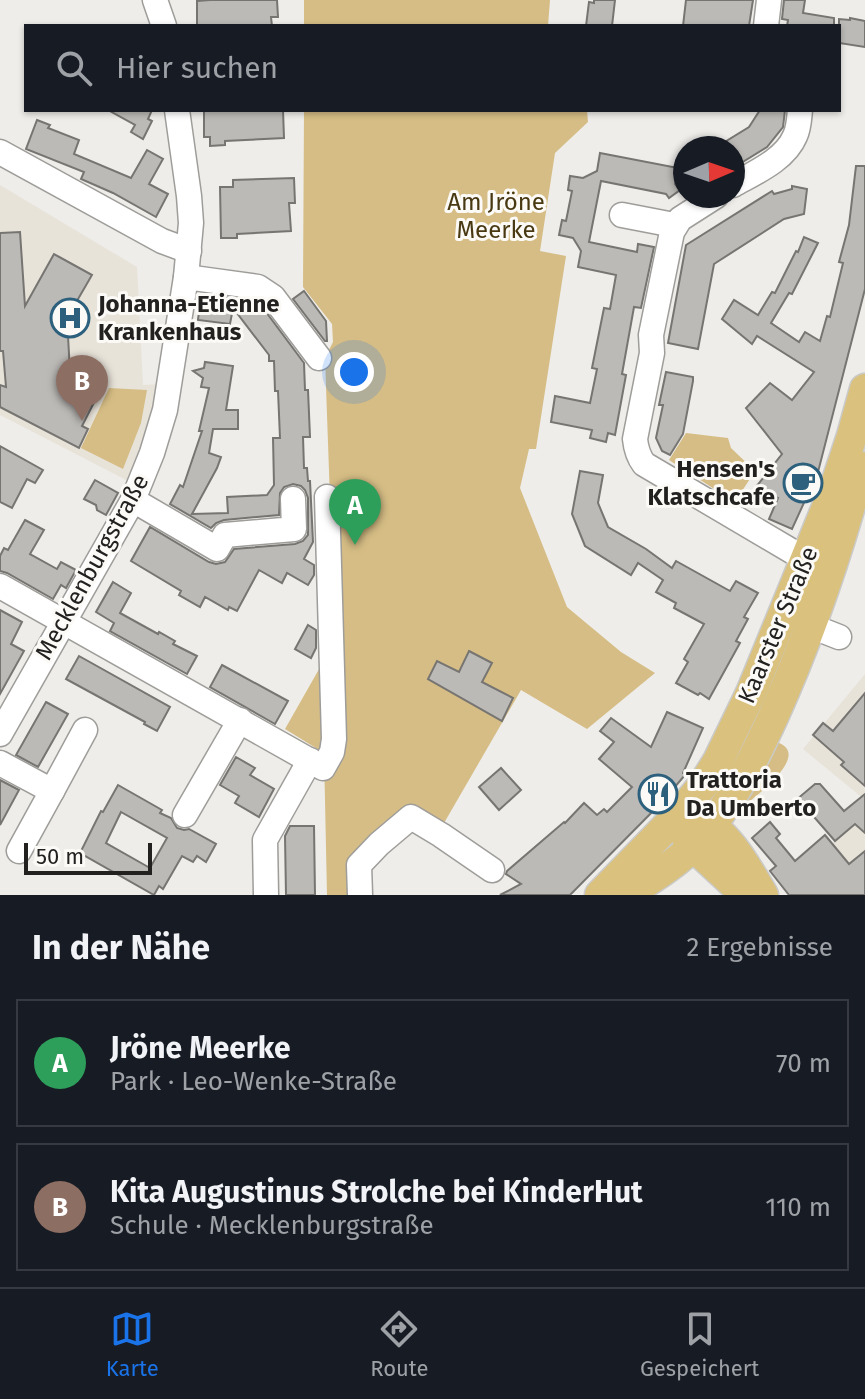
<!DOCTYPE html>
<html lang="de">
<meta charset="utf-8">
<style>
body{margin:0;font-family:"Fira Sans",sans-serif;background:#242831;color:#f1f3f6}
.compass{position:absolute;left:673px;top:136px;width:72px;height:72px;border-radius:50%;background:#171b24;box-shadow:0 2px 6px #0004;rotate:88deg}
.scale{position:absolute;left:24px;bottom:20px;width:128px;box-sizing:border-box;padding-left:8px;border:4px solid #222120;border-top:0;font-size:22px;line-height:28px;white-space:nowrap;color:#222120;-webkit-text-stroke:6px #fcfaf7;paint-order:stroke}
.you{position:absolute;left:354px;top:372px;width:28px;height:28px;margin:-20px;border:6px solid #fff;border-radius:50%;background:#1a73e8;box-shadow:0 0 0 12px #1a73e833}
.badge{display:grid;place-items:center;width:52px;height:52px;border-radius:50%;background:#1a73e8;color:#fff;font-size:26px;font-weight:700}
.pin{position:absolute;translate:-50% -66px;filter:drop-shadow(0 2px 4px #0008)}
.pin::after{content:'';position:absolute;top:42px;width:28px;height:24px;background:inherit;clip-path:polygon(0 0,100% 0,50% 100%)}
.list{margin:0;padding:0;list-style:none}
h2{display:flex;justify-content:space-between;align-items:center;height:104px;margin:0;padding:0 32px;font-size:34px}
h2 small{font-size:26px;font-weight:400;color:#9ea1a6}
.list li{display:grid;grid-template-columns:52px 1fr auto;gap:24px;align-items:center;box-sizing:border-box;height:128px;margin:0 16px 16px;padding:0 16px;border:2px solid #363941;border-radius:0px}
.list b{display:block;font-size:30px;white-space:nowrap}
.list p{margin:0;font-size:26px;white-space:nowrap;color:#9ea1a6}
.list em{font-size:26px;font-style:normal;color:#9ea1a6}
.icon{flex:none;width:44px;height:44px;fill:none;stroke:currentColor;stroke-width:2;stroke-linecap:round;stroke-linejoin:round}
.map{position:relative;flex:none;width:865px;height:895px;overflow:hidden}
.search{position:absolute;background:#171b24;box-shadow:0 2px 6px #0004;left:24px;right:24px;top:24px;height:88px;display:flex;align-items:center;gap:20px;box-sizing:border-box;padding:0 28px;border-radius:0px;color:#9ea1a6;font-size:30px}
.sheet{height:392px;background:#171b24}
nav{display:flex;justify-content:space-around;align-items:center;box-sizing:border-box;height:112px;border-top:2px solid #363941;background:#171b24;font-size:22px;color:#9ea1a6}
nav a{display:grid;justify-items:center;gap:4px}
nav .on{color:#1a73e8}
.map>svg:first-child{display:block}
.built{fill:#e8e3d9}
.green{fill:#d6bd85}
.building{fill:#bcbab7;stroke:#767572;stroke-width:2;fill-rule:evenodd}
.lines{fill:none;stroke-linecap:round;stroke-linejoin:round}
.minor-casing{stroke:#9e9d9a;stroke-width:27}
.major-casing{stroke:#cacac9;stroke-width:33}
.minor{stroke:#fff;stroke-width:24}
.major{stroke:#dac17d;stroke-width:30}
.labels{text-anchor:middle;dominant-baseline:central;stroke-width:6;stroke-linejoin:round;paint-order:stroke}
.park-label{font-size:24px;fill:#493913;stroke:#fcfaf7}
.poi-label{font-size:24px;font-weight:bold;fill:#222120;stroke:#fcfaf7;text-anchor:start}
.street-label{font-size:24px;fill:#222120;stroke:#fcfaf7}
</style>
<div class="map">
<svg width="865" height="895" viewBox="0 0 865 895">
<rect width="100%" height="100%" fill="#eeedea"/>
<!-- built -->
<g class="built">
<polygon points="0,185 137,267 143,385 161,384 130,482 0,415"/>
<polygon points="865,674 865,800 803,749"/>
<polygon points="855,824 865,832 865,895 808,863"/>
</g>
<!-- green -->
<g class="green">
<polygon points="304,0 550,0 548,26 304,26"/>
<polygon points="304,110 587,110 588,122 555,153 540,251 566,256 536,449 529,449 520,488 567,607 621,652 655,673 587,729 521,690 440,830 412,813 353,859 353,895 327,895 324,753 285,729 335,641 325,358 333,342 332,324 303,287"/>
<polygon points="109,388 147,390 141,423 123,469 81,448"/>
<polygon points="686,433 728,438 731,448 755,471 733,505 726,502 719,492 669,460"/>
<path d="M776,742c41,12 -30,62 -43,72z"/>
</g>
<!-- building -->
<g class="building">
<polygon points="210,0 277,0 278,17 271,17 272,26 197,26 197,1"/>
<polygon points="594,0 615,0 612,26 586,26 589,2 594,3"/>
<polygon points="686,0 753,0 749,26 683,26"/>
<polygon points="784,0 805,0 803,13 834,18 834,26 787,26 788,20 782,19"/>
<polygon points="850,18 865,21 865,47 839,43 839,19 850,20"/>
<polygon points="108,110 152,110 148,119 152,121 143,139 131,132 135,125"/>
<polygon points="204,110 283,110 284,138 225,141 225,145 210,146 210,137 204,137"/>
<polygon points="760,110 785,110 783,127 767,147 733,168 733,148 715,148 749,127"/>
<polygon points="37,120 50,125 48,128 79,140 74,154 131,178 147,150 163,159 149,184 168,194 156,217 113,193 81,179 84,172 26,149"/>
<polygon points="600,153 678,168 675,184 680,190 669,198 666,194 601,181 589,242 637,252 638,244 654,247 641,308 634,307 622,374 626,375 615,435 608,433 606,442 590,438 592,430 551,422 555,396 590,403 597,369 592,368 604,308 610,309 616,275 578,267 581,251 578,246 573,238 559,235 562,220 566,221 572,191 568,190 570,176 583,178 597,171"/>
<polygon points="856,166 865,166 865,289 818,472 792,529 769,519 778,498 756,487 782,454 746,408 770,383 792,400 814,372 757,336 752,344 722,319 734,300 758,315 772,292 775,293 796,251 798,252 804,237 818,243 792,294 789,293 771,323 799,342 805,332 820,341 827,316 830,317 843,263 839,262 849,225"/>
<polygon points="294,178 295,203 289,203 291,231 237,234 237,238 221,238 220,187 233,187 233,180"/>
<polygon points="792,186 807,189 804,214 784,219 714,264 698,349 668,343 686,245 772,191 774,194 792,189"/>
<polygon points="20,232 25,306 54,254 92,275 74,306 75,318 67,318 70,372 91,371 92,382 105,381 82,426 88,429 79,448 0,407 0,385 6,387 3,351 0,351 0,233"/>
<polygon points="304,291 326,321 327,341 325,341 293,299"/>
<polygon points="201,294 253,301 263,308 304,363 305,390 308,390 310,437 303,437 304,468 307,468 308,481 310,481 313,542 304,559 314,565 314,575 308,585 287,573 282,583 259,570 237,611 229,607 228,610 205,597 200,607 179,595 181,591 131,561 150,527 209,562 216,564 225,562 234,549 295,544 303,541 308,535 308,498 305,490 301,486 293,484 284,487 280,493 279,515 224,520 216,523 211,528 170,504 180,485 183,487 202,431 199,431 209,388 201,387 203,378 193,371 204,368 205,362 233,366 226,410 238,410 238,429 213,429 209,453 221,457 217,468 192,514 228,513 227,497 267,495 274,485 273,438 280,438 278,391 275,391 274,361 269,361 269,355 233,308 230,324 198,320"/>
<polygon points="666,372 693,377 693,381 683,434 670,455 662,451 656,438 663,405 659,405"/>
<polygon points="0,446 43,470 35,483 27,479 12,508 0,502"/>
<polygon points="580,471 603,475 598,503 608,527 646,549 672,568 676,561 730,591 736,581 758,593 744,617 748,619 736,641 740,643 709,699 700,693 698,695 676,683 688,662 684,659 704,624 674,608 676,603 656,592 663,580 638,563 631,575 585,546 572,514"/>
<polygon points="95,480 118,493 106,515 97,510 96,505 84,499"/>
<polygon points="25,520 44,530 30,554 57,569 61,562 76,570 66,588 61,585 53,599 7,573 0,571 0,556 4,548 8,550"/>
<polygon points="113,582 131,593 120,613 158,634 159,632 175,641 173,644 197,656 187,674 110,631 114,623 96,612"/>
<polygon points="0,610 22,622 11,644 24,651 0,694"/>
<polygon points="308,625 316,630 316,648 311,658 295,649"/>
<polygon points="469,651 492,663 482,682 513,698 502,721 428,679 437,661 459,672"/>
<polygon points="79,656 170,707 157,731 144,724 145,722 66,679"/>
<polygon points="222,665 288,701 275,724 210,687"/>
<polygon points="865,693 865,786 841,765 844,762 813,735 823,723 833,731"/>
<polygon points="46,702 68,714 38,767 16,755"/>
<polygon points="667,712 703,728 683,773 685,775 663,801 570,895 500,895 521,884 506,874 507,871 564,822 565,823 584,803 597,815 604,809 607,812 632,787 599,759 614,742 600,731 611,718 651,747"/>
<polygon points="236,757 255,768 250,775 274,789 259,817 235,803 239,796 220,785"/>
<polygon points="501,768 521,790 499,810 479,787"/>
<polygon points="0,780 19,790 0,825"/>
<polygon points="815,784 820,784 844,811 865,794 865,833 855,824 835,841 808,810 806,812 796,800"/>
<path d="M118,785l44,25 -2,3 11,5 6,10 7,2 5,-1 27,15 -10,18 -9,-6 -4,6 -11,-6 -19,33 -4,-3 -5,9 -74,-42 21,-42 2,1zM121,812l46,26 -17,30 -44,-25z"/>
<polygon points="770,822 780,834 776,838 795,861 825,835 849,864 865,851 865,895 789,895 770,871 776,866 752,838"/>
<polygon points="290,826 314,826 315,895 286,895 285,836"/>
</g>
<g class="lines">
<!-- minor casing -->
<g class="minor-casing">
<g id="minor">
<polyline points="155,0 164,26"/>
<polyline points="766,26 769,0"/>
<polyline points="0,152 162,241 189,251"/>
<path d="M733,185c21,-12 52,-25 62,-49 4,-8 4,-17 5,-26"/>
<path d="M716,196l-36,23 -8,13 -21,103 1,18 -17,86c1,10 3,17 9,25l161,95"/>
<polyline points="622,215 674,225"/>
<polyline points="186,277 258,287 273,297 319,358"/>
<polyline points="133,500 217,549 225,535 294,529 293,499"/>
<polyline points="0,586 323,768 332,752 334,739 327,497"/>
<polyline points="811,626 839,637"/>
<polyline points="0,734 133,500 152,453 165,410 186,277 191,223 189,196 177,110"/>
<polyline points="0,763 52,791 85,730"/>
<polyline points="185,815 240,720"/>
<polyline points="19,851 52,791"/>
<polyline points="266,895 265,840 310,760"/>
<polyline points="360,895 359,865 379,844 411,817 441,835 492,870"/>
</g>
</g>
<!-- major casing -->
<g class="major-casing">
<g id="major">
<path d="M696,816c31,15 50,50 67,79"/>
<polyline points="683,831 693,846 746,895"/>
<polyline points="600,895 678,815 703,785 718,761 751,693 834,490 852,436 865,389"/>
<path d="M624,895c25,-14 51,-30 70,-50 35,-36 59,-84 80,-130 36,-80 64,-163 87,-248"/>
</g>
</g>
<!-- minor -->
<use href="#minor" class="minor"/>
<!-- major -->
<use href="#major" class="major"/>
</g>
<!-- icons -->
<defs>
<g id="hospital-ring" transform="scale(2)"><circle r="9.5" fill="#fcfaf7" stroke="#2d607d" stroke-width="1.5"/><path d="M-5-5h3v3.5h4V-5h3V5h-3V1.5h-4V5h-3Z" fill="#2d607d"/></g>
<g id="cafe-ring" transform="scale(2)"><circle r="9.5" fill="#fcfaf7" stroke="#2d607d" stroke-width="1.5"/><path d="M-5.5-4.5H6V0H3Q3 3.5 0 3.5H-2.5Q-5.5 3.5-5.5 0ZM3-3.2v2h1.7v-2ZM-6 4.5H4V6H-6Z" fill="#2d607d"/></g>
<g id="restaurant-ring" transform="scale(2)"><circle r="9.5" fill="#fcfaf7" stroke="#2d607d" stroke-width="1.5"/><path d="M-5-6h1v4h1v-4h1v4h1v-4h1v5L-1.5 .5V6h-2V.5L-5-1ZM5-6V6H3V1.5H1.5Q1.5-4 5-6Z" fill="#2d607d"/></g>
</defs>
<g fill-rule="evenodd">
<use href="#hospital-ring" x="70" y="318"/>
<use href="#cafe-ring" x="803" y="483"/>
<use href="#restaurant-ring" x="658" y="794"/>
</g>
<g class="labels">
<!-- park labels -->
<g class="park-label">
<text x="496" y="202">Am Jröne<tspan x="496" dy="28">Meerke</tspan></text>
</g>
<!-- poi labels -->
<g class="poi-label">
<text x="98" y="304">Johanna-Etienne<tspan x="98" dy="28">Krankenhaus</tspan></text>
<text x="775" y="469" text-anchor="end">Hensen's<tspan x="775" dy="28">Klatschcafe</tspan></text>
<text x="686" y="780">Trattoria<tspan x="686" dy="28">Da Umberto</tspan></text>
</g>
<!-- street labels -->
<g class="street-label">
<text transform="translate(92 567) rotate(-61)">Mecklenburgstraße</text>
<text transform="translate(778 625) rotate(-67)">Kaarster Straße</text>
</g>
</g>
</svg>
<svg class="compass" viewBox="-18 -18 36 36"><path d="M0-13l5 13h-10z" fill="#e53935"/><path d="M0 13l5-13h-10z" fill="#9ea1a6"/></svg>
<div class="scale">50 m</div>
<div class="you"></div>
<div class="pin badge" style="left:355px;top:545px;background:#2e9e5b">A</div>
<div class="pin badge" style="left:82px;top:421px;background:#8d6e63">B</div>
<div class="search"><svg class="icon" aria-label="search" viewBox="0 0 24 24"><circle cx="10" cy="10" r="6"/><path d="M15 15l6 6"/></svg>Hier suchen</div>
</div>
<section class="sheet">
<h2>In der Nähe<small>2 Ergebnisse</small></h2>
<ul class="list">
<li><span class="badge" style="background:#2e9e5b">A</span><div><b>Jröne Meerke</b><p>Park · Leo-Wenke-Straße</p></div><em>70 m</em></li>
<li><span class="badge" style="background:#8d6e63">B</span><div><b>Kita Augustinus Strolche bei KinderHut</b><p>Schule · Mecklenburgstraße</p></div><em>110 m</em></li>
</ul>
</section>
<nav>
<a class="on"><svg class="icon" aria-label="map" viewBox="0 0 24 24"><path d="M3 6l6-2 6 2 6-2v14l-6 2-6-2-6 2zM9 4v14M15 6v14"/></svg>Karte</a>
<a><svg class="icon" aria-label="directions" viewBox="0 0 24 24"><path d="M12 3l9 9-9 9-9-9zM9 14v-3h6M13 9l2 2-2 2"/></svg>Route</a>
<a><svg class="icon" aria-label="saved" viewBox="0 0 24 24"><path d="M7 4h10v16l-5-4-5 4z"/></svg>Gespeichert</a>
</nav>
